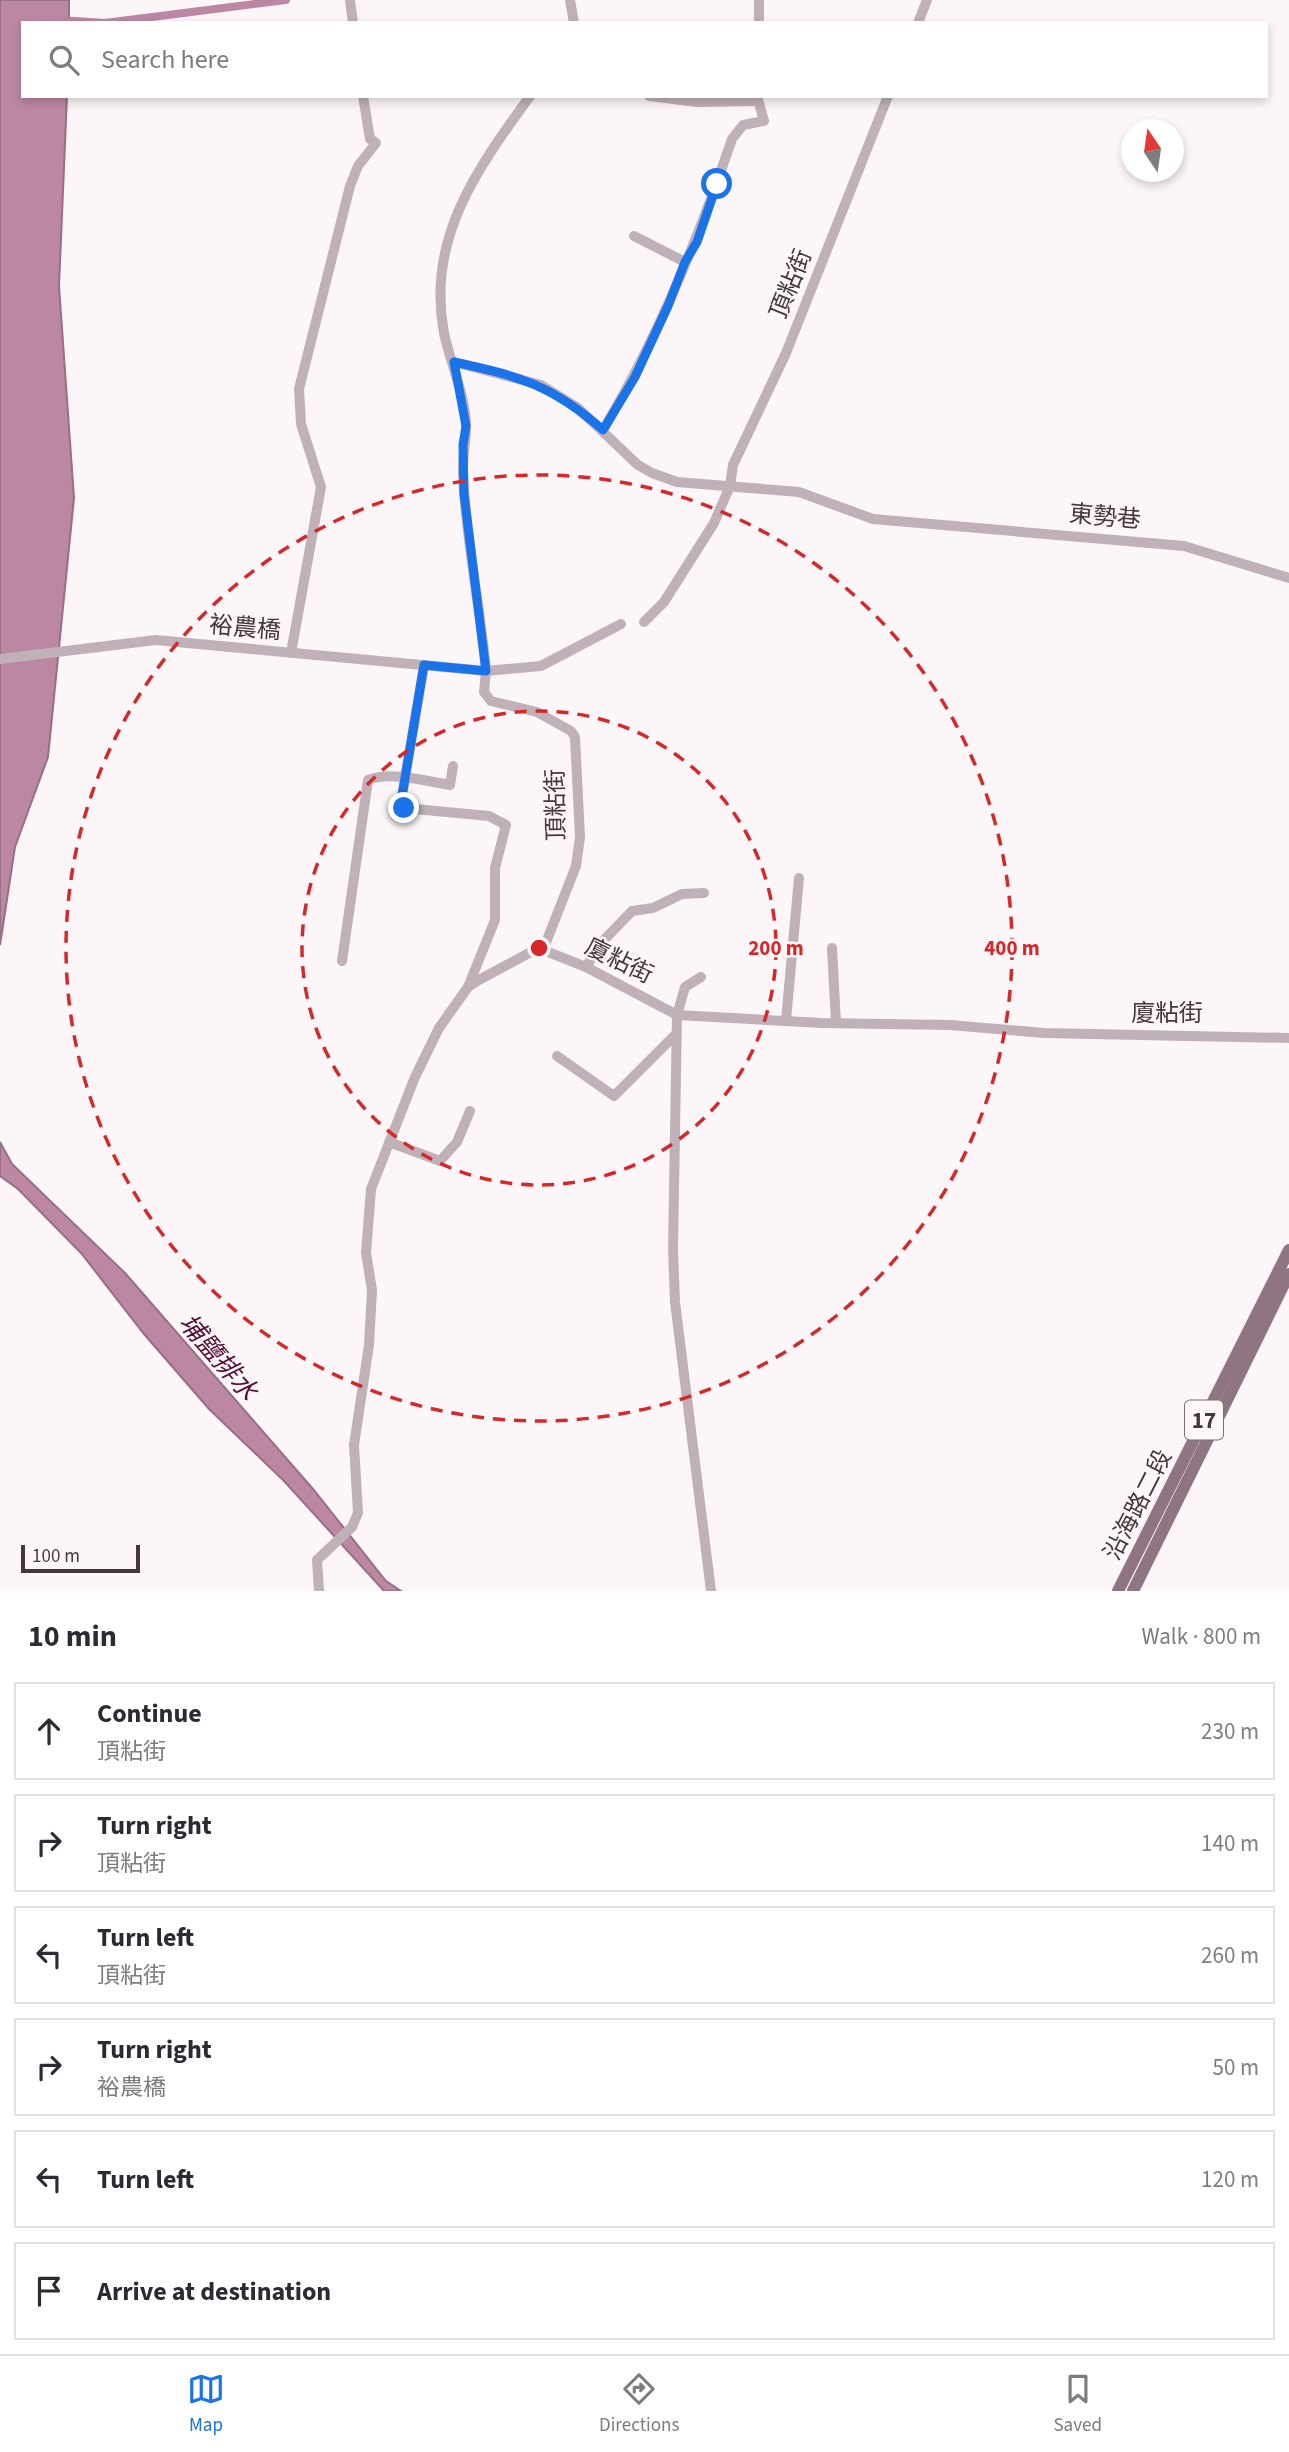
<!DOCTYPE html>
<meta charset="utf-8">
<style>
body{margin:0;font-family:"Source Sans 3","Noto Sans TC",sans-serif;background:#f7f7f7;color:#2b2b33}
.compass{position:absolute;left:1121px;top:119px;width:63px;height:63px;border-radius:50%;background:#fff;box-shadow:0 4px 10px #0003;rotate:347deg}
.scale{position:absolute;left:21px;bottom:18px;width:119px;box-sizing:border-box;padding-left:7px;border:4px solid #44373d;border-top:0;font-size:19px;line-height:24px;white-space:nowrap;color:#44373d;-webkit-text-stroke:5px #fdf6f9;paint-order:stroke}
.stop{position:absolute;width:21px;height:21px;margin:-16px;border:5px solid #1a73e8;border-radius:50%;background:#fff}
.stop.end{background:#1a73e8;border-color:#fff;box-shadow:0 2px 7px #0008}
.list{margin:0;padding:0;list-style:none}
h2{display:flex;justify-content:space-between;align-items:center;height:91px;margin:0;padding:0 28px;font-size:30px}
h2 small{font-size:23px;font-weight:400;color:#7c7c81}
.list li{display:grid;grid-template-columns:46px 1fr auto;gap:21px;align-items:center;box-sizing:border-box;height:98px;margin:0 14px 14px;padding:0 14px;border:2px solid #e1e1e2;border-radius:0px}
.list b{display:block;font-size:26px;white-space:nowrap}
.list p{margin:0;font-size:23px;white-space:nowrap;color:#7c7c81}
.list em{font-size:23px;font-style:normal;color:#7c7c81}
.icon{flex:none;width:38px;height:38px;fill:none;stroke:currentColor;stroke-width:2;stroke-linecap:round;stroke-linejoin:round}
.map{position:relative;flex:none;width:1289px;height:1591px;overflow:hidden}
.search{position:absolute;background:#fff;box-shadow:0 4px 10px #0003;left:21px;right:21px;top:21px;height:77px;display:flex;align-items:center;gap:18px;box-sizing:border-box;padding:0 24px;border-radius:0px;color:#7c7c81;font-size:26px}
.sheet{height:763px;background:#fff}
nav{display:flex;justify-content:space-around;align-items:center;box-sizing:border-box;height:98px;border-top:2px solid #e1e1e2;background:#fff;font-size:19px;color:#7c7c81}
nav a{display:grid;justify-items:center;gap:4px}
nav .on{color:#1a73e8}
.map>svg:first-child{display:block}
.water{fill:#bc87a2;stroke:#986f84;stroke-width:2}
.lines{fill:none;stroke-linecap:round;stroke-linejoin:round}
.canal{stroke:#bc87a2;stroke-width:8}
.minor{stroke:#bfb1b7;stroke-width:10}
.major{stroke:#8e7581;stroke-width:12}
.route{stroke:#1a73e8;stroke-width:9}
.ring{fill:none;stroke:#d62828;stroke-width:3.5;stroke-dasharray:12 9}
.labels{text-anchor:middle;dominant-baseline:central;stroke-width:5;stroke-linejoin:round;paint-order:stroke}
.shield{fill:#fdf6f9;stroke:#7c7075;stroke-width:2}
.shield-label{font-size:23px;font-weight:bold;fill:#44373d}
.street-label{font-size:24px;fill:#44373d;stroke:#fdf6f9}
.water-label{font-size:26px;font-style:italic;fill:#521138;stroke:#fdf6f9}
.centre{fill:#d62828;stroke:#fdf6f9;stroke-width:3.5}
.ring-label{font-size:21px;text-anchor:middle;font-weight:bold;fill:#d62828;stroke:#fdf6f9;stroke-width:5;stroke-linejoin:round;paint-order:stroke}
</style>
<div class="map">
<svg width="1289" height="1591" viewBox="0 0 1289 1591">
<rect width="100%" height="100%" fill="#fdf6f9"/>
<!-- water -->
<g class="water">
<polygon points="0,0 69,0 69,23 23,23 23,96 67,96 59,286 74,498 48,757 15,847 0,945"/>
<polygon points="0,1142 12,1164 125,1273 313,1489 386,1581 401,1591 384,1591 284,1481 209,1409 144,1334 81,1253 18,1189 0,1176"/>
</g>
<g class="lines">
<!-- canal -->
<polyline class="canal" points="59,20 105,23 286,0"/>
<!-- minor -->
<g class="minor">
<polyline points="350,0 353,23"/>
<polyline points="570,0 574,23"/>
<polyline points="759,23 759,0"/>
<polyline points="918,23 927,0"/>
<path d="M530,96c-53,73 -104,143 -86,237 6,30 22,63 22,94 0,16 -4,31 -3,48 3,66 17,130 23,196l-2,21 7,9 46,11 34,19 4,6 5,100 -4,29 -33,84"/>
<polyline points="649,96 697,102 757,101"/>
<polyline points="634,236 685,262"/>
<polyline points="454,362 541,385 578,408 638,465 652,473 677,482 799,492 873,519 1184,546 1289,578"/>
<path d="M603,430c55,-92 95,-190 129,-291l11,-14 21,-4 -7,-25"/>
<polyline points="644,622 664,602 714,523 730,486 733,465 786,353 888,96"/>
<polyline points="291,653 321,487 301,424 299,389 350,186 358,166 376,143 370,139 363,96"/>
<polyline points="0,659 156,640 486,671 541,666 621,624"/>
<polyline points="424,665 401,802 404,808 489,816 506,825 495,868 495,920 468,987"/>
<polyline points="832,948 836,1023"/>
<path d="M342,961l26,-181c24,-9 57,1 82,5l3,-19"/>
<polyline points="586,967 602,942 632,911 653,908 682,894 704,893"/>
<polyline points="701,977 685,987 677,1015 673,1249 675,1302 711,1591"/>
<polyline points="786,1020 799,878"/>
<polyline points="557,1056 614,1096 675,1035"/>
<polyline points="389,1142 440,1161 457,1142 470,1111"/>
<polyline points="319,1591 317,1560 352,1527 358,1513 354,1445 369,1345 372,1290 366,1253 371,1189 415,1077 439,1028 468,987 477,981 529,953 543,950 586,967 677,1015 822,1023 950,1025 1044,1033 1289,1038"/>
</g>
<!-- major -->
<g class="major">
<polyline points="1118,1591 1289,1250"/>
<polyline points="1133,1591 1289,1274"/>
</g>
</g>
<g class="lines">
<!-- route -->
<path class="route" d="M404,808l-3,-6 23,-137 62,6 -22,-177 -1,-49 3,-19 -12,-64c65,14 98,23 149,68l32,-53 33,-71 17,-44 12,-20 20,-58"/>
</g>
<!-- distance rings -->
<g class="ring">
<circle cx="539" cy="948" r="237"/>
<circle cx="539" cy="948" r="473"/>
</g>
<g class="labels">
<!-- shield labels -->
<rect class="shield" x="1185" y="1400.5" width="38" height="39" rx="5"/>
<g class="shield-label">
<text x="1204" y="1420">17</text>
</g>
<!-- street labels -->
<g class="street-label">
<text transform="translate(791 284) rotate(-68)">頂粘街</text>
<text transform="translate(1105 517) rotate(5)">東勢巷</text>
<text transform="translate(245 628) rotate(5)">裕農橋</text>
<text transform="translate(556 805) rotate(-91)">頂粘街</text>
<text transform="translate(619 961) rotate(26)">廈粘街</text>
<text x="1167" y="1013">廈粘街</text>
<text transform="translate(1138 1505) rotate(-63)">沿海路二段</text>
</g>
<!-- water labels -->
<g class="water-label">
<text transform="translate(218 1357) rotate(49)">埔鹽排水</text>
</g>
</g>
<circle cx="539" cy="948" r="10" class="centre"/>
<g class="ring-label">
<text x="776" y="955">200 m</text>
<text x="1012" y="955">400 m</text>
</g>
</svg>
<svg class="compass" viewBox="-18 -18 36 36"><path d="M0-13l5 13h-10z" fill="#e53935"/><path d="M0 13l5-13h-10z" fill="#7c7c81"/></svg>
<div class="scale">100 m</div>
<div class="stop" style="left:717px;top:184px"></div>
<div class="stop end" style="left:404px;top:808px"></div>
<div class="search"><svg class="icon" aria-label="search" viewBox="0 0 24 24"><circle cx="10" cy="10" r="6"/><path d="M15 15l6 6"/></svg>Search here</div>
</div>
<section class="sheet">
<h2>10 min<small>Walk · 800 m</small></h2>
<ul class="list">
<li><svg class="icon" aria-label="ahead" viewBox="0 0 24 24"><path d="M12 20V5M6 11l6-6 6 6"/></svg><div><b>Continue</b><p>頂粘街</p></div><em>230 m</em></li>
<li><svg class="icon" aria-label="right" viewBox="0 0 24 24"><path d="M7 20v-9h11M14 6l5 5-5 5"/></svg><div><b>Turn right</b><p>頂粘街</p></div><em>140 m</em></li>
<li><svg class="icon" aria-label="left" viewBox="0 0 24 24"><path d="M17 20v-9H6M10 6l-5 5 5 5"/></svg><div><b>Turn left</b><p>頂粘街</p></div><em>260 m</em></li>
<li><svg class="icon" aria-label="right" viewBox="0 0 24 24"><path d="M7 20v-9h11M14 6l5 5-5 5"/></svg><div><b>Turn right</b><p>裕農橋</p></div><em>50 m</em></li>
<li><svg class="icon" aria-label="left" viewBox="0 0 24 24"><path d="M17 20v-9H6M10 6l-5 5 5 5"/></svg><div><b>Turn left</b></div><em>120 m</em></li>
<li><svg class="icon" aria-label="arrive" viewBox="0 0 24 24"><path d="M6 21V4h12l-3 4 3 4H6"/></svg><div><b>Arrive at destination</b></div></li>
</ul>
</section>
<nav>
<a class="on"><svg class="icon" aria-label="map" viewBox="0 0 24 24"><path d="M3 6l6-2 6 2 6-2v14l-6 2-6-2-6 2zM9 4v14M15 6v14"/></svg>Map</a>
<a><svg class="icon" aria-label="directions" viewBox="0 0 24 24"><path d="M12 3l9 9-9 9-9-9zM9 14v-3h6M13 9l2 2-2 2"/></svg>Directions</a>
<a><svg class="icon" aria-label="saved" viewBox="0 0 24 24"><path d="M7 4h10v16l-5-4-5 4z"/></svg>Saved</a>
</nav>
